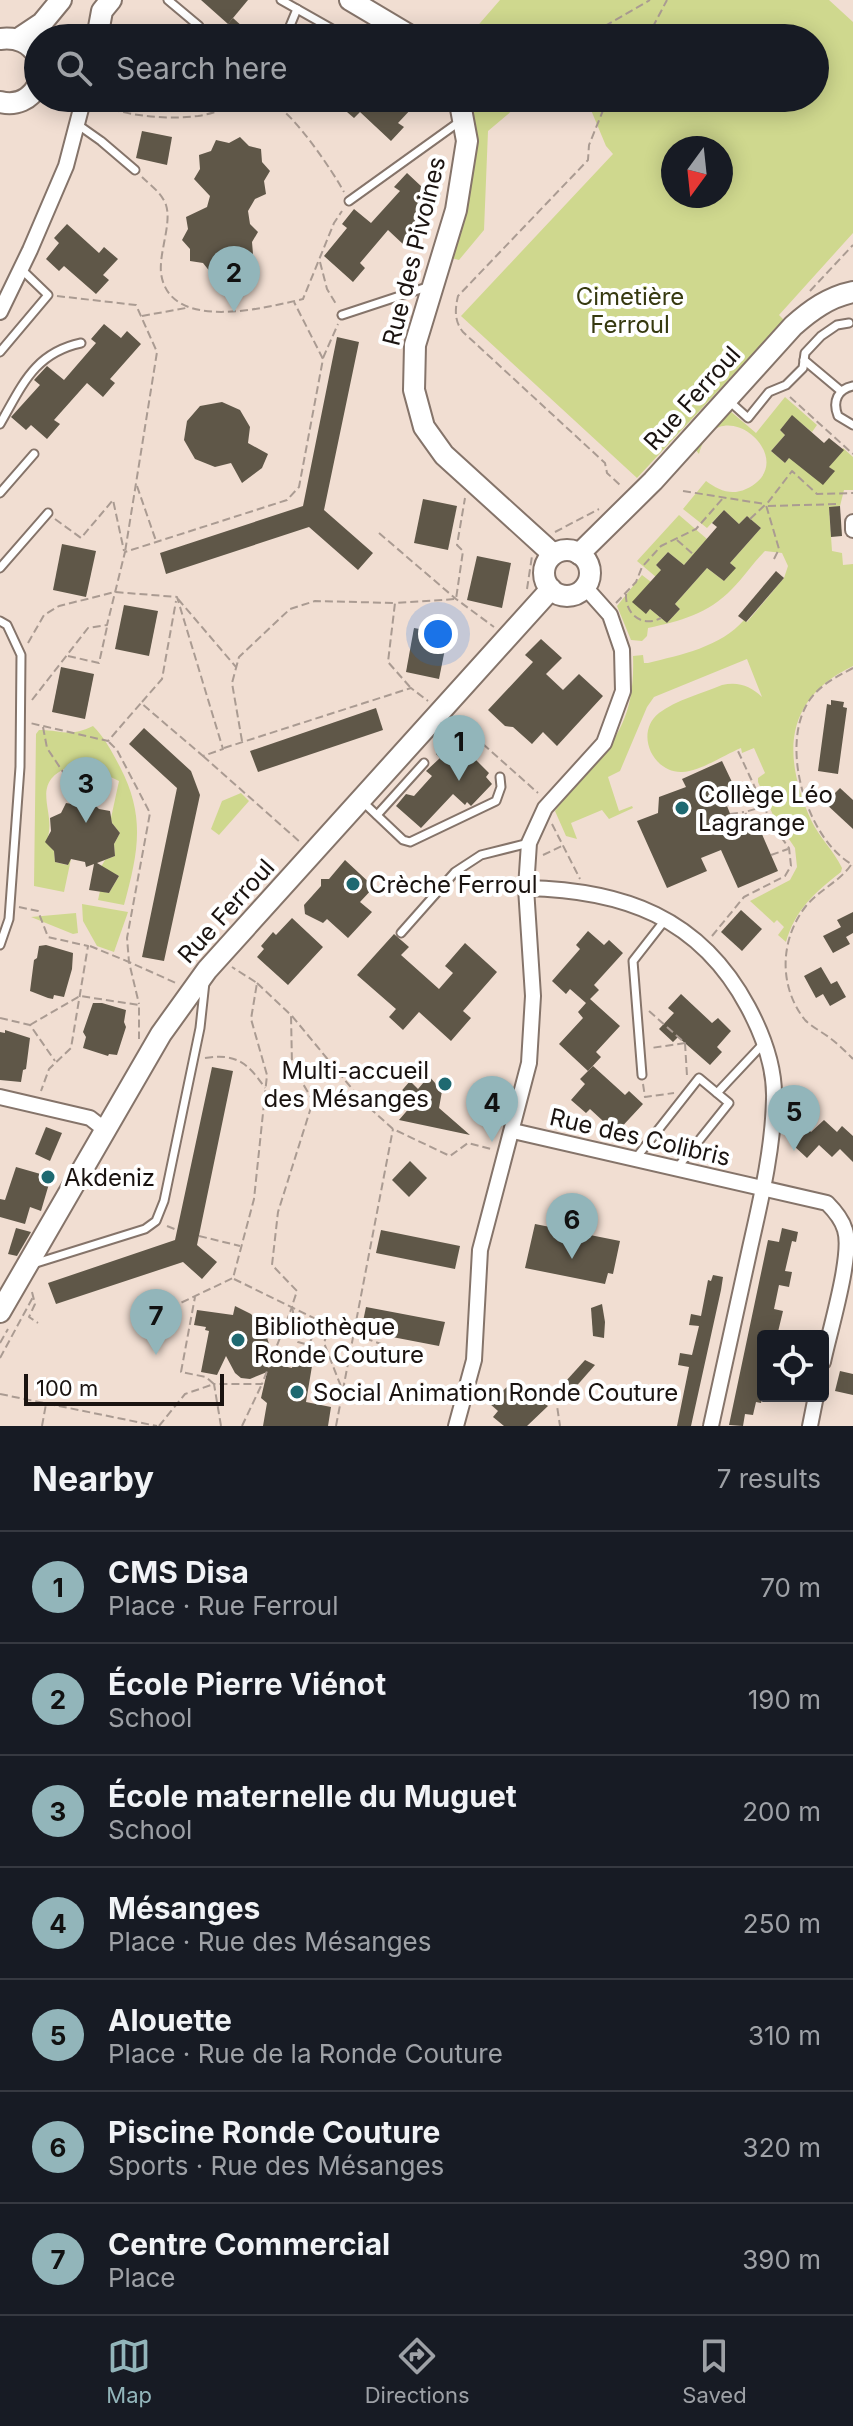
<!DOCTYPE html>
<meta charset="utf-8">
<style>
body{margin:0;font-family:Inter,sans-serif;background:#242831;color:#f1f3f6}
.controls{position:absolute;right:24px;bottom:24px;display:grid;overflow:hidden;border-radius:8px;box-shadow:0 4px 20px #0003}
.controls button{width:72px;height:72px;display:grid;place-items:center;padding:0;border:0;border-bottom:2px solid #363941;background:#171b24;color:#f1f3f6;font:40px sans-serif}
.compass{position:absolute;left:661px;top:136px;width:72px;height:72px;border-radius:50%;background:#171b24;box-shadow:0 4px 20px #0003;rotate:195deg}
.scale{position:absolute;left:24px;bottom:20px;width:200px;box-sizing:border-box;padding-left:8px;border:4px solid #1a1310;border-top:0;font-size:22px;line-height:28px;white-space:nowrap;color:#1a1310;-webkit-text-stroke:6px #fff;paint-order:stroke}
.you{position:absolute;left:438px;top:634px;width:28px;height:28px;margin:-20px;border:6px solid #fff;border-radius:50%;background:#1a73e8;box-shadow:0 0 0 12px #1a73e833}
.badge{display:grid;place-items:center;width:52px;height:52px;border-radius:50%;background:#92b5ba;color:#111;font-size:26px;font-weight:700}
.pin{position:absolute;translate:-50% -66px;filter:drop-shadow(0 2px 4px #0008)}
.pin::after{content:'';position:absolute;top:42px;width:28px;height:24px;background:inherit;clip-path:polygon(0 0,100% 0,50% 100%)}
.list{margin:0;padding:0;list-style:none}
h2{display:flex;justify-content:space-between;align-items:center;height:104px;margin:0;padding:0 32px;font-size:34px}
h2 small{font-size:26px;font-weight:400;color:#9ea1a6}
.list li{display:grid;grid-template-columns:52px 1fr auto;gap:24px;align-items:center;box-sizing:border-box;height:112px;padding:0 32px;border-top:2px solid #363941}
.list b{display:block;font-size:30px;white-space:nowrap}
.list p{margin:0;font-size:26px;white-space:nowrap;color:#9ea1a6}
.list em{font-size:26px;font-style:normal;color:#9ea1a6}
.icon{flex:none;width:44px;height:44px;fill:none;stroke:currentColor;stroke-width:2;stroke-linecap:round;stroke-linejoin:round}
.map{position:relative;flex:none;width:853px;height:1426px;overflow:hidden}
.search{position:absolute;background:#171b24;box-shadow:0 4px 20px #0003;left:24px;right:24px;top:24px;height:88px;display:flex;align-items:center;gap:20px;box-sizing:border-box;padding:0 28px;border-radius:44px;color:#9ea1a6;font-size:30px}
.sheet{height:888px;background:#171b24}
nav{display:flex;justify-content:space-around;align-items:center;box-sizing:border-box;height:112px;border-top:2px solid #363941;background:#171b24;font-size:22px;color:#9ea1a6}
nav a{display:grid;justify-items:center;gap:4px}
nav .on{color:#92b5ba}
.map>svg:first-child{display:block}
.green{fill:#cfd88e;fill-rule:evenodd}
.building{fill:#5f5748}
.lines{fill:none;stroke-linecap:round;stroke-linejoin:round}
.lane-casing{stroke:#85746a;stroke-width:11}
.street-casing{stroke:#85746a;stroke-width:18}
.secondary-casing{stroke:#85746a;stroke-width:24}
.path{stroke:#aa9b92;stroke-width:2;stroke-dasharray:8 4;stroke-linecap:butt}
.lane{stroke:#fff;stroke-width:7}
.street{stroke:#fff;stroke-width:14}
.secondary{stroke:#fff;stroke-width:20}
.poi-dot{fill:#1e6971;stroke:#fff;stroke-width:3}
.labels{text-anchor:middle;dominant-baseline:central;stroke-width:8;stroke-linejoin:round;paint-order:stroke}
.street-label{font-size:24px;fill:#1a1310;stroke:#fff}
.park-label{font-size:24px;fill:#36390f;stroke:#fff}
.poi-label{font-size:24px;fill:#1a1310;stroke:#fff;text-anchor:start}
</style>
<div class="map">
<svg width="853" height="1426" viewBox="0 0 853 1426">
<rect width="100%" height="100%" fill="#f1ded2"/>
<!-- green -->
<g class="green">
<path d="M500,0h329l24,22v211l-74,82 5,5 -147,158 -176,-162 152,-162 -7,-8 -20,-48h229v-60h-348zM673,148h48v48h-48z"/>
<polygon points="468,98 527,98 488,131 484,230 459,260 451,258 471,157 474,124"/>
<path d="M785,397l32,28 -5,7 -20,-16 -12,14 5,5 -14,16 14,12 4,-5 45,13 -5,-4 14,-19 10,9v33h-9l-4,16 -11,2 3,43 10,2 1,12 10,-1v102c-69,33 -71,89 -42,154 8,17 23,31 31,48l-1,4c-26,20 -46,38 -55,70l-8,-7 6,-8 -7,-7 -3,3 -24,-22 40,-21 7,-13 -2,-19 -21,-31 -16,-35v-4l7,-5 -11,-25 -12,5 -1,-5c-17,7 -40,23 -59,24 -29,1 -48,-39 -23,-59 17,-13 44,-20 63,-28 16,-4 29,1 40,12l-15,-38 -93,38 -7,10 -27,64 -12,6 11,34 13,-5 1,2 -24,11 -7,-9 -31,13 6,16 -11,-3 -11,-25c43,-59 81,-71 78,-155l10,-1 1,8h4c32,-8 73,-16 96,-43l3,2 37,-44 4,-12 -6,-13 -17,-2c-12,12 -21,26 -33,38 -24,25 -52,32 -84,39l-1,8 -5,5 -11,-1 -14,-34 25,-31 9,7 -5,32 4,-5 17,14 13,-14 -5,-5 32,-36 17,13 11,-13 -5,-5 31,-35 -14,-12 -8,8 -15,-14 -17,18 -24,-19 23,-28c12,9 25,15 40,8 60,-28 -29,-105 -47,-35l-5,-6 35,-38 27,23z"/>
<polygon points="679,515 707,539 684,565 668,552 656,565 661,570 656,577 637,561"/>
<path d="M93,726c12,12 19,26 27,41 26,50 18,86 4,138l-26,-5 2,-9 9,2 10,-17 -18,-9 4,-7 10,-4 -1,-12 6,-11 -8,-10 -1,-5 8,-37 -25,-12 -28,-1c-38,18 -7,46 -20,74l8,9 1,11 12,3 4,-6 -7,33 -30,-6 2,-152 3,-4c24,0 29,8 54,-4z"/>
<polygon points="241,793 249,801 219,835 211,829 222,801"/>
<polygon points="82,904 128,912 114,952 97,946 83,921"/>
<polygon points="76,913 78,933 73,934 31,917"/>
</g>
<!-- building -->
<g class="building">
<polygon points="201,0 248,0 228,24"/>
<polygon points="233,18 255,38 226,38 220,33"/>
<polygon points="347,98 403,98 413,107 398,123 404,127 391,141 360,112 354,118 340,106"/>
<polygon points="142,131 172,137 167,165 136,158"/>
<polygon points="240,137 249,146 261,149 262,162 270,171 264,181 266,194 255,199 248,211 250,224 258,232 252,242 253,254 242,260 236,270 223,268 211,273 203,263 190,261 190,249 182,240 188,229 186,217 207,207 210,196 194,179 200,169 199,155 211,151 216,140 229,143"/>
<polygon points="407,173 422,187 427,182 441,194 412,226 418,231 405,246 388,230 360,263 365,268 353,282 324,256 347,228 342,224 354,209 371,223 400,191 394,187"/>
<polygon points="67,224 99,253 104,247 118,259 103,275 109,280 96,294 64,266 59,271 46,259 59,243 54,238"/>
<polygon points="104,324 121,338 127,331 141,344 110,379 115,383 103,397 87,383 54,420 60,424 47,439 31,425 26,430 11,417 40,385 34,380 47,366 64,380 96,343 91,339"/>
<polygon points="337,337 359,342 324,510 373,553 358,570 309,527 166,574 160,553 303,506"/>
<polygon points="222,402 240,410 250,427 248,443 268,454 262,468 242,483 231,463 215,467 195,459 184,440 187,421 200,406"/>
<polygon points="792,415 824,443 829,438 844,450 829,467 835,471 823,485 789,458 785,463 771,451 785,435 780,430"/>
<polygon points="423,499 457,506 448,550 414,543"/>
<polygon points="840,506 842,536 831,537 829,507"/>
<polygon points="724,510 739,524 747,516 761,528 730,563 736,568 724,581 707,568 675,604 680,609 667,623 650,609 646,614 632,602 661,570 656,565 668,552 684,565 717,527 712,523"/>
<polygon points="62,544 96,551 86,597 53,590"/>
<polygon points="477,556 511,563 502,608 467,600"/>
<polygon points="776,571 784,578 746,622 738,616"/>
<polygon points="124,605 158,611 149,656 115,649"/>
<polygon points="414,628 448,634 439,679 406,672"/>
<polygon points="541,639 562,658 546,674 563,690 579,674 603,696 557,746 543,732 532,744 513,727 505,726 488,710 533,662 525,655"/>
<polygon points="61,667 94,674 85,719 52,712"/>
<polygon points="831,700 844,702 843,707 847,708 838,774 818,771 827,704 831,705"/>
<polygon points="376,708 383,730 258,772 250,751"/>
<polygon points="144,728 191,771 200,795 164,961 142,957 177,788 129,744"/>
<polygon points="452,736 489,773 486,777 492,784 471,806 467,802 465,805 453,794 421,828 396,806 406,794 414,796 432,776 426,771 440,758 436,754"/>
<polygon points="722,761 741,801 727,806 735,826 755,818 778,871 738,888 721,850 701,858 707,871 667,888 637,821 658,813 659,797 686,787 682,779"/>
<polygon points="840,788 853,800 853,829 825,803"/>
<polygon points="90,800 99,809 110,811 112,823 120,833 114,844 115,856 97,863 119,876 109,893 89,890 94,864 86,867 85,862 71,859 68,865 55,862 54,851 45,842 51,831 50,818 61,813 66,803 78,805"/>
<polygon points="345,860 374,887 360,902 372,912 348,938 327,919 323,923 305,914 304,905 321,886 321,879 329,879"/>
<polygon points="741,910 762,929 742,951 721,932"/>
<polygon points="853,912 853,933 846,937 850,944 833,953 823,936 841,927 837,920"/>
<polygon points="292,918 323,947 288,985 257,957 264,949 261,946 273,932 276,935"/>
<polygon points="588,931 604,945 609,940 623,953 594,985 599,990 590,999 620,1026 596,1052 601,1057 588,1071 559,1044 583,1018 578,1012 586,1003 570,989 566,994 552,981 580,949 576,945"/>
<polygon points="394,934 409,947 401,955 439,989 453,973 445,966 465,943 497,972 463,1011 471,1018 451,1041 419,1012 403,1030 389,1017 396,1009 357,975"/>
<polygon points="46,945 73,953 72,969 64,997 54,995 53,999 48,998 30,991 34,960 37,958 39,946"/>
<polygon points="821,967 831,984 837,981 846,997 830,1006 823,994 816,998 804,976"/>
<polygon points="681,994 712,1023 718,1018 731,1031 717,1047 722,1052 710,1065 678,1037 673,1042 659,1029 674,1013 668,1008"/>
<polygon points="93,1003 102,1003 126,1010 124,1022 126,1027 117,1055 109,1054 108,1056 83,1048 86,1037 83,1032"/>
<polygon points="5,1030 30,1038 26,1069 23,1070 21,1082 0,1080 0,1032 5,1033"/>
<polygon points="593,1066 625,1095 629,1091 643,1104 616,1133 590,1109 586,1113 571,1100 585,1084 580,1079"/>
<polygon points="212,1067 233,1071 197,1245 217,1262 202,1279 183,1262 56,1304 48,1283 175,1240"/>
<polygon points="429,1076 442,1091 439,1108 470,1135 399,1120 411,1106 398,1095 410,1081 418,1089"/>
<polygon points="824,1120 837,1132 842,1126 853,1136 853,1162 840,1149 832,1157 819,1145 807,1158 794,1146 809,1130 811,1132"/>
<polygon points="46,1127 62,1133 50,1161 35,1154"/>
<polygon points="410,1161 427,1178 409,1197 392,1180"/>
<polygon points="16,1167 51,1177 41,1211 30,1207 25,1224 0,1217 0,1199 5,1200"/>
<polygon points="535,1224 620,1241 613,1274 608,1273 605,1284 525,1268"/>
<polygon points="16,1228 31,1232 17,1256 8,1254"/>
<polygon points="782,1228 798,1232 796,1242 792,1241 785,1271 792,1272 789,1287 779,1285 774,1309 783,1311 777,1336 763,1336 763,1369 759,1384 763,1385 763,1392 761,1403 756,1402 753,1415 745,1414 743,1426 729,1425 768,1240 779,1242"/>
<polygon points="381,1230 460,1246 455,1269 376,1253"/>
<polygon points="713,1275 723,1277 721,1290 691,1426 677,1426 689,1367 678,1365 680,1353 692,1355 699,1326 689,1325 691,1314 701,1316 708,1280 711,1281"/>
<polygon points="602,1304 605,1322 604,1338 593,1336 591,1308"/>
<polygon points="235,1306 251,1314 264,1328 269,1344 266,1362 292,1368 294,1356 313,1360 306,1402 331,1407 328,1426 263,1426 267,1403 261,1398 267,1372 250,1379 241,1378 235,1373 226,1356 217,1375 201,1372 209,1331 205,1330 206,1327 194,1325 197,1310 233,1315"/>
<polygon points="366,1307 445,1322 439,1346 361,1331"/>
<polygon points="585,1360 595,1365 573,1390 566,1381"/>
<polygon points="840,1371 853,1374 853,1395 835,1391"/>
<polygon points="517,1386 548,1406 527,1426 504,1426 493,1417 498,1411 489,1403 507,1387 512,1391"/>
</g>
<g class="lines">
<!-- lane casing -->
<g class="lane-casing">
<g id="lane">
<polyline points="168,0 199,26"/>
<polyline points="281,0 343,35 341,38"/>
<polyline points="285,38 297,9"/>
<polyline points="77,124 101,141 135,170"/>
<polyline points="349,201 459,122"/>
<polyline points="342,315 427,287"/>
<polyline points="0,352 48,295 20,268"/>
<polyline points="804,360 841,391"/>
<path d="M853,386c-15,3 -21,15 -15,30l15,9"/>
<polyline points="728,400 748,418 769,392 786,385 803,368 805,353 821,336 837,325 849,323"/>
<path d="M0,424c22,-38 34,-71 81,-81"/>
<polyline points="0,493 34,454"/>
<polyline points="0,568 48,513"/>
<polyline points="0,621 7,625 21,655 20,767 9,919 0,945"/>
<polyline points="363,802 403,840 410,842 496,801 501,787 500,777"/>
<polyline points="377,815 424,763"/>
<polyline points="401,933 455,872 481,855 529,843"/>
<polyline points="642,1075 633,961 665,920"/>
<polyline points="717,1093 764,1043"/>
<polyline points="636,1158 699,1078 729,1103 677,1168"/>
<polyline points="33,1264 145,1229 156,1221 164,1201 200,1028 205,982"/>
</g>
</g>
<!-- street casing -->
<g class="street-casing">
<g id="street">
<polyline points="0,312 30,250 66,166 83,101"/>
<polyline points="853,522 853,530"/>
<path d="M526,888c97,2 174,29 222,119 15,28 27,60 26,92 -1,50 -13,100 -24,149 -13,60 -26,119 -39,178"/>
<polyline points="0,1097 90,1118 104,1129"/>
<path d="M513,1131l314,72c8,8 15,16 18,27 8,25 -16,103 -22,132"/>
<polyline points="456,1426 474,1360 480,1250 529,1063 533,996 526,888 529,843 545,808 604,743 623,691 622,650 610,615 585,587"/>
<polyline points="810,1426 816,1396"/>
</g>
</g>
<!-- secondary casing -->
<g class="secondary-casing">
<g id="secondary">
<polyline points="350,0 414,38"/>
<polyline points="97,38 102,11 111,0"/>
<path d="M0,39c17,-2 29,3 38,17"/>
<polyline points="18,39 42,23 61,0"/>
<polyline points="71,98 83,101 84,98"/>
<polyline points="459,98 467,141 456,210 415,345 414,390 424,427 444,455 553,554"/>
<path d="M0,102c16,4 30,-2 38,-17"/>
<circle cx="567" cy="573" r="23"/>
<path d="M579,554l74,-73 140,-155c18,-16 36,-29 60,-34"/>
<polyline points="0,1312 161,1034 207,970 551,589"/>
</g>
</g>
<!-- path -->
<g class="path">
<polyline points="584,38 650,0"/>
<polyline points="647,38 667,0"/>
<path d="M608,98l-19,47 -1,15 -130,136c-3,13 -4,25 5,36l142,131 2,10 14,13"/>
<path d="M100,106c32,10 65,14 98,10 26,-4 51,-20 78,-10 18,8 58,67 68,86"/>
<path d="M142,177c8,8 20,16 24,28 6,18 -7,47 -5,68 8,60 104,35 142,26l31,-76 8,-12"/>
<polyline points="320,262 327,289 336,304"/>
<polyline points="810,291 853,245"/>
<polyline points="57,296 136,305 157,352 125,552"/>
<polyline points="142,316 186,308"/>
<polyline points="323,358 338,324"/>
<polyline points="790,397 853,454"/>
<polyline points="137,486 156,541"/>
<polyline points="683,491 765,504"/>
<polyline points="768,506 840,504"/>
<polyline points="55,519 81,538 113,500 124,551"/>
<polyline points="750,519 765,505"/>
<polyline points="555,532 599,509"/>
<polyline points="379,533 456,599 494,627"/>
<polyline points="677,540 693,554"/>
<polyline points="774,559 779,549 766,505 792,471 817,494 853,493"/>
<polyline points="527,589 532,556"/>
<path d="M626,594c-1,20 16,34 35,24"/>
<polyline points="178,599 236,667"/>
<polyline points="616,603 636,582 642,567 661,546 696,529 724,497"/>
<polyline points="28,643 44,615 59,606 115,592 177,597 223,749 203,756 141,703 108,741 30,723"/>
<polyline points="68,656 99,663 107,627"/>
<path d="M853,668c-19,10 -37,19 -47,38 -25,46 2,134 47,159"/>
<polyline points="410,687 388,662 395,603 456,599 463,551 457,545 465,498"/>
<polyline points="32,700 88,628 107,625 125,552 287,500 299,487 323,359 294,302"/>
<polyline points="142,702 162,679 176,601"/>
<polyline points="456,720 538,793"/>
<polyline points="43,727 47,748 71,784"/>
<polyline points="242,741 232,683 239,657 290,609 315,601 394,603"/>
<polyline points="109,742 117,750 150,813 127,938 129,962 176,983"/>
<polyline points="224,748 411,688 428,701"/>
<polyline points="203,756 300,842"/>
<polyline points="730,814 744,812"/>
<polyline points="749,820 745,812 762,807"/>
<polyline points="552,824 580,879"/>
<polyline points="543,855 562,846"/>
<polyline points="771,855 788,849"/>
<path d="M851,865c-12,17 -32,25 -45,41 -26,33 -28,80 -1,114 7,7 17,12 25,18 8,6 16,14 23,21"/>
<polyline points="19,907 38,911 48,937 88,946 71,1048 49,1069 41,1091"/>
<polyline points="712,936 744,897 785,876 791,866 789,848 773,826 737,749"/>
<polyline points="90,946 129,962 139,1004"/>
<polyline points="257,983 291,1015 292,1065 313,1101 278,1212 272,1265 297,1291 292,1306 298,1342 309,1345 319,1320 330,1325 324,1343 342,1389"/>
<polyline points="649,1011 685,1043 651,1048"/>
<polyline points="292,1016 363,1102 393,1129 450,1156 468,1143 491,1149"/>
<polyline points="0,1018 30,1025 55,1061"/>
<polyline points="30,1025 80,996 139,1005 139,1039"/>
<polyline points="685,1043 687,1076"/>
<path d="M205,1058c31,-5 43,5 60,30"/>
<polyline points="643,1084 645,1097 674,1093"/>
<polyline points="167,1226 177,1230"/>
<polyline points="199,1236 240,1246"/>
<polyline points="234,1279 318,1320"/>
<polyline points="32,1292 35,1304 29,1317 38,1323"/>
<polyline points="149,1318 233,1278 254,1199 267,1075 251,1019 257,983 232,967"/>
<polyline points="331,1326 381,1344"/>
<polyline points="0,1343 8,1329"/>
<polyline points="0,1358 33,1297"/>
<polyline points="549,1386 556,1399 560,1426"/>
<polyline points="0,1394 157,1426"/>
<polyline points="42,1426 46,1404"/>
<polyline points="159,1426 185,1394 214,1384 206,1377 181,1372 195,1297"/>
<polyline points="221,1426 214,1384 262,1384 292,1307"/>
<polyline points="242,1426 261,1386"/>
<polyline points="336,1426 393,1129"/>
</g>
<!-- lane -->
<use href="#lane" class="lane"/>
<!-- street -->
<use href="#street" class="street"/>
<!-- secondary -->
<use href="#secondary" class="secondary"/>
</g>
<!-- markers -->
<g class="poi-dot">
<circle cx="682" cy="808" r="8"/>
<circle cx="353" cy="884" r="8"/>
<circle cx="445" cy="1084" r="8"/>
<circle cx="48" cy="1177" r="8"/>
<circle cx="238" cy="1340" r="8"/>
<circle cx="297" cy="1392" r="8"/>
</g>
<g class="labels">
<!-- street labels -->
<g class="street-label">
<text transform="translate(414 251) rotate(-76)">Rue des Pivoines</text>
<text transform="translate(692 398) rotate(-48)">Rue Ferroul</text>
<text transform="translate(226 911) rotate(-48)">Rue Ferroul</text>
<text transform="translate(640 1137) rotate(13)">Rue des Colibris</text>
</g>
<!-- park labels -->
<g class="park-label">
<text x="630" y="296">Cimetière<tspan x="630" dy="28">Ferroul</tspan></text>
</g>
<!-- poi labels -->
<g class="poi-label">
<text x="698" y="794">Collège Léo<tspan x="698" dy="28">Lagrange</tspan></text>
<text x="369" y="884">Crèche Ferroul</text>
<text x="429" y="1070" text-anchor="end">Multi-accueil<tspan x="429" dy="28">des Mésanges</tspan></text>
<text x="64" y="1177">Akdeniz</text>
<text x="254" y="1326">Bibliothèque<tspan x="254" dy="28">Ronde Couture</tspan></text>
<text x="313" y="1392">Social Animation Ronde Couture</text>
</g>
</g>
</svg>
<div class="controls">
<button><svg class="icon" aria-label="locate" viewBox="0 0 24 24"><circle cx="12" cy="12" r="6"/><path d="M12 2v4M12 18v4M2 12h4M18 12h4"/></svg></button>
</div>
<svg class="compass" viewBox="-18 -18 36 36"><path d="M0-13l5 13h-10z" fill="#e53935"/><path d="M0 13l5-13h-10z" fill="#9ea1a6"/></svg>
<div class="scale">100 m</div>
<div class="you"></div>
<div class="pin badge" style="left:459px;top:781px">1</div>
<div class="pin badge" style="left:234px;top:312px">2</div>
<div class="pin badge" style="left:86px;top:823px">3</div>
<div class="pin badge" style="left:492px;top:1142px">4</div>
<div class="pin badge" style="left:794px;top:1151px">5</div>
<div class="pin badge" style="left:572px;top:1259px">6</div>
<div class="pin badge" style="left:156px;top:1355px">7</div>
<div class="search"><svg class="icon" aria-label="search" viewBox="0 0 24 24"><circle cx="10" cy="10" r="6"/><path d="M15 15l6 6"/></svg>Search here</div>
</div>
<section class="sheet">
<h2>Nearby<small>7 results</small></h2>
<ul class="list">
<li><span class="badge">1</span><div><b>CMS Disa</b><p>Place · Rue Ferroul</p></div><em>70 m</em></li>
<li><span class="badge">2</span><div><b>École Pierre Viénot</b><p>School</p></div><em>190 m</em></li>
<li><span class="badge">3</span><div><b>École maternelle du Muguet</b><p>School</p></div><em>200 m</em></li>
<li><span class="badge">4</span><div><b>Mésanges</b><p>Place · Rue des Mésanges</p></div><em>250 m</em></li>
<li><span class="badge">5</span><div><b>Alouette</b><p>Place · Rue de la Ronde Couture</p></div><em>310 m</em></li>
<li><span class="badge">6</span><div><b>Piscine Ronde Couture</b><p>Sports · Rue des Mésanges</p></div><em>320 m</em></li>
<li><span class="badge">7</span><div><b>Centre Commercial</b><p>Place</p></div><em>390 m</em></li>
</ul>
</section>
<nav>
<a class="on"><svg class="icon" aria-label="map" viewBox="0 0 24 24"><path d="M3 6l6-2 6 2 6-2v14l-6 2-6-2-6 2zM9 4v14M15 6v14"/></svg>Map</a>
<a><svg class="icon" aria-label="directions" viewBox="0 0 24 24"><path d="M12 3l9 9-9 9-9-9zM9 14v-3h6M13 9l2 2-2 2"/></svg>Directions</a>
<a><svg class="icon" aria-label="saved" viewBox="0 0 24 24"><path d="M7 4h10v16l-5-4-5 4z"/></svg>Saved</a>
</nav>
